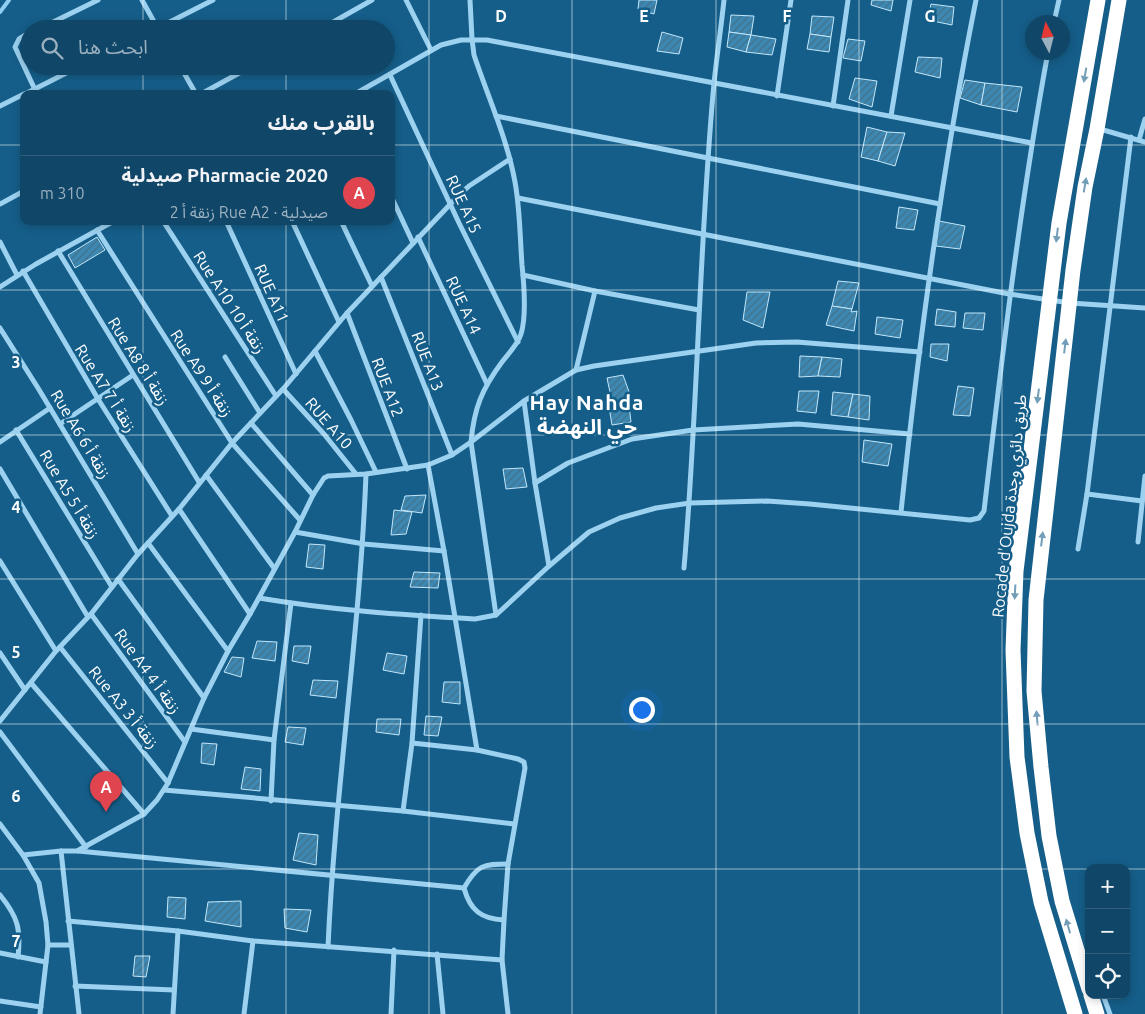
<!DOCTYPE html>
<html lang="ar">
<meta charset="utf-8">
<style>
body{margin:0;font-family:Ubuntu,"Noto Sans Arabic",sans-serif;background:#1e5070;color:#f1f3f6;direction:rtl}
.controls{position:absolute;right:15px;bottom:15px;display:grid;overflow:hidden;border-radius:10px;box-shadow:0 2px 8px #0003}
.controls button{width:45px;height:45px;display:grid;place-items:center;padding:0;border:0;border-bottom:1px solid #305e7b;background:#104667;color:#f1f3f6;font:25px sans-serif}
.compass{position:absolute;left:1025px;top:15px;width:45px;height:45px;border-radius:50%;background:#104667;box-shadow:0 2px 8px #0003;rotate:353deg}
.you{position:absolute;left:641px;top:709px;width:18px;height:18px;margin:-12px;border:4px solid #fff;border-radius:50%;background:#1a73e8;box-shadow:0 0 0 8px #1a73e833}
.badge{display:grid;place-items:center;width:32px;height:32px;border-radius:50%;background:#ffb05a;color:#fff;font-size:16px;font-weight:700}
.pin{position:absolute;translate:-50% -41px;filter:drop-shadow(0 1px 2px #0008)}
.pin::after{content:'';position:absolute;top:26px;width:18px;height:15px;background:inherit;clip-path:polygon(0 0,100% 0,50% 100%)}
.list{margin:0;padding:0;list-style:none}
h2{display:flex;justify-content:space-between;align-items:center;height:65px;margin:0;padding:0 20px;font-size:21px}
h2 small{font-size:16px;font-weight:400;color:#9cb1c0}
.list li{display:grid;grid-template-columns:32px 1fr auto;gap:15px;align-items:center;box-sizing:border-box;height:70px;padding:0 20px;border-top:1px solid #305e7b}
.list b{display:block;font-size:19px;white-space:nowrap}
.list p{margin:0;font-size:16px;white-space:nowrap;color:#9cb1c0}
.list em{font-size:16px;font-style:normal;color:#9cb1c0}
.icon{flex:none;width:28px;height:28px;fill:none;stroke:currentColor;stroke-width:2;stroke-linecap:round;stroke-linejoin:round}
.map{position:relative;flex:none;width:1145px;height:1014px;overflow:hidden;direction:ltr}
.search{position:absolute;background:#104667;box-shadow:0 2px 8px #0003;left:20px;top:20px;width:375px;height:55px;display:flex;align-items:center;gap:12px;box-sizing:border-box;padding:0 18px;border-radius:28px;color:#9cb1c0;font-size:19px}
.panel{position:absolute;background:#104667;box-shadow:0 2px 8px #0003;left:20px;top:90px;width:375px;height:135px;border-radius:10px;direction:rtl}
.map>svg:first-child{display:block}
.lines{fill:none;stroke-linecap:round;stroke-linejoin:round}
.stream{stroke:#8ecff2;stroke-width:4}
.building{fill:url(#building-hatch);stroke:#c2e7fb}
.street{stroke:#9cd1ef;stroke-width:5}
.highway{stroke:#fff;stroke-width:15}
.oneway{fill:#739eb8}
.grid{fill:none;stroke:#fff;stroke-width:1;stroke-opacity:0.55}
.labels{text-anchor:middle;dominant-baseline:central;stroke-width:5;stroke-linejoin:round;paint-order:stroke}
.street-label{font-size:16px;fill:#fff;stroke:#155e89}
.district-label{font-size:21px;font-weight:bold;letter-spacing:1px;fill:#fff;stroke:#155e89}
.grid-label{font-size:16px;text-anchor:middle;font-weight:bold;fill:#fff;stroke:#155e89;stroke-width:5;stroke-linejoin:round;paint-order:stroke}
</style>
<div class="map">
<svg width="1145" height="1014" viewBox="0 0 1145 1014">
<defs>
<pattern id="building-hatch" width="6" height="6" patternUnits="userSpaceOnUse" patternTransform="scale(1.25)"><rect width="6" height="6" fill="#3d88b2"/><path d="M-1 1l2-2M0 6l6-6M5 7l2-2" fill="none" stroke="#437089"/></pattern>
</defs>
<rect width="100%" height="100%" fill="#155e89"/>
<g class="lines">
<!-- stream -->
<polyline class="stream" points="0,12 9,0"/>
</g>
<!-- building -->
<g class="building">
<polygon points="639,0 657,0 654,14 638,9"/>
<polygon points="872,0 893,0 891,11 871,5"/>
<polygon points="931,4 954,7 952,25 928,20"/>
<polygon points="731,15 754,16 751,35 729,32"/>
<polygon points="812,16 834,17 831,37 810,34"/>
<polygon points="662,32 683,38 679,54 657,51"/>
<polygon points="729,32 751,35 746,52 727,47"/>
<polygon points="810,34 831,37 829,52 807,49"/>
<polygon points="751,35 776,39 772,55 746,52"/>
<polygon points="848,39 865,41 861,61 843,58"/>
<polygon points="918,57 942,58 940,78 915,72"/>
<polygon points="855,78 877,81 872,107 849,99"/>
<polygon points="965,80 985,83 981,105 960,98"/>
<polygon points="985,83 1022,87 1017,112 981,105"/>
<polygon points="867,127 887,132 878,161 861,157"/>
<polygon points="887,132 905,133 895,166 878,161"/>
<polygon points="899,207 918,210 914,230 896,228"/>
<polygon points="939,221 965,226 960,249 936,246"/>
<polygon points="97,237 105,250 75,268 68,255"/>
<polygon points="838,281 859,283 852,309 832,306"/>
<polygon points="747,292 770,292 763,328 743,320"/>
<polygon points="832,306 852,309 851,312 857,311 854,331 826,325"/>
<polygon points="937,309 956,312 955,327 935,325"/>
<polygon points="965,313 985,313 983,330 963,328"/>
<polygon points="877,317 903,320 900,338 875,334"/>
<polygon points="931,344 949,344 947,361 930,357"/>
<polygon points="800,356 822,357 818,376 799,377"/>
<polygon points="822,357 842,359 840,377 818,376"/>
<polygon points="623,375 632,400 612,402 607,378"/>
<polygon points="958,386 974,388 970,416 953,415"/>
<polygon points="799,391 819,391 816,413 797,411"/>
<polygon points="833,392 853,394 848,417 831,415"/>
<polygon points="853,394 870,396 869,420 848,417"/>
<polygon points="629,405 631,422 612,425 609,407"/>
<polygon points="864,440 892,444 888,466 862,462"/>
<polygon points="523,468 527,487 506,489 503,469"/>
<polygon points="426,495 422,513 401,510 405,496"/>
<polygon points="394,510 412,512 406,534 391,535"/>
<polygon points="309,544 325,545 323,569 306,567"/>
<polygon points="414,572 440,573 438,588 410,587"/>
<polygon points="257,641 277,642 275,661 252,658"/>
<polygon points="294,646 311,646 308,664 292,661"/>
<polygon points="387,653 407,656 404,674 383,670"/>
<polygon points="232,657 244,658 241,677 224,672"/>
<polygon points="313,680 338,681 336,698 310,695"/>
<polygon points="444,682 460,682 460,704 442,702"/>
<polygon points="426,716 442,717 438,736 424,735"/>
<polygon points="377,719 401,719 399,735 376,732"/>
<polygon points="288,727 306,728 303,745 285,742"/>
<polygon points="202,743 217,744 214,765 201,763"/>
<polygon points="245,767 261,769 260,791 241,789"/>
<polygon points="299,833 318,835 316,865 293,860"/>
<polygon points="168,897 186,898 185,919 167,917"/>
<polygon points="241,901 241,927 205,921 208,902"/>
<polygon points="284,909 311,910 307,932 285,928"/>
<polygon points="135,956 150,956 146,977 133,976"/>
</g>
<g class="lines">
<!-- street -->
<g class="street">
<polyline points="142,0 158,29"/>
<polyline points="406,0 431,50"/>
<path d="M470,0l2,39 2,16c14,42 33,83 41,127 5,27 5,56 7,83 2,19 5,50 -1,69 -3,10 -12,19 -19,28 -20,27 -28,46 -31,80l25,173"/>
<polyline points="1054,22 1059,0"/>
<polyline points="39,29 98,0"/>
<polyline points="156,29 213,0"/>
<polyline points="321,29 372,0"/>
<polyline points="29,33 19,39 15,47 37,94"/>
<polyline points="180,66 196,94"/>
<polyline points="390,75 459,223 518,342"/>
<polyline points="25,94 80,66"/>
<polyline points="201,94 252,66"/>
<polyline points="355,94 441,45 461,40 487,40 1032,143"/>
<polyline points="777,96 791,0"/>
<polyline points="0,106 24,94"/>
<polyline points="833,106 848,0"/>
<polyline points="496,116 940,204"/>
<polyline points="891,116 910,0"/>
<polyline points="1100,129 1145,142"/>
<polyline points="1139,140 1145,119"/>
<polyline points="391,196 413,243"/>
<polyline points="518,198 1009,294 1070,303 1145,308"/>
<polyline points="0,204 24,191"/>
<polyline points="163,221 276,396"/>
<polyline points="226,221 296,374"/>
<polyline points="292,221 339,322"/>
<polyline points="341,221 372,286"/>
<polyline points="97,230 232,443 300,520"/>
<polyline points="418,237 487,384"/>
<polyline points="0,242 17,275"/>
<polyline points="58,251 199,482"/>
<polyline points="23,271 98,399 172,516"/>
<polyline points="523,275 595,291 699,310"/>
<polyline points="381,277 452,455"/>
<polyline points="0,287 36,264 114,221"/>
<polyline points="347,313 407,469"/>
<polyline points="0,328 38,388 138,554"/>
<polyline points="315,351 351,420 376,472"/>
<polyline points="225,357 260,413"/>
<polyline points="576,370 595,291"/>
<polyline points="283,389 324,434 356,474"/>
<polyline points="524,401 535,483 549,566"/>
<polyline points="251,423 313,495"/>
<polyline points="60,424 133,375"/>
<polyline points="16,430 112,587"/>
<polyline points="0,442 50,408"/>
<polyline points="428,465 444,551 477,750"/>
<polyline points="0,469 88,617"/>
<polyline points="206,475 274,568"/>
<polyline points="535,483 568,463 632,439 693,430 798,424 910,434"/>
<polyline points="1087,494 1142,501"/>
<polyline points="179,509 250,614"/>
<path d="M901,512c18,-172 41,-343 75,-512"/>
<polyline points="295,532 364,544 444,551"/>
<polyline points="1138,542 1145,476"/>
<polyline points="148,543 228,651"/>
<polyline points="1078,549 1087,494 1131,137"/>
<polyline points="0,561 56,651"/>
<path d="M684,568c14,-161 15,-324 30,-485 3,-28 7,-55 10,-83"/>
<polyline points="118,579 204,698"/>
<path d="M259,598c71,12 144,17 216,21l21,-4 53,-49 40,-34 31,-14 36,-10 34,-5 77,-2 43,3 160,16 9,-2 5,-7c18,-154 36,-307 64,-459"/>
<polyline points="91,614 185,742"/>
<polyline points="60,647 168,783"/>
<polyline points="0,653 25,690"/>
<polyline points="31,683 144,814"/>
<polyline points="0,721 56,651 91,614 138,554 179,509 232,443 283,389 347,313 459,195 469,186 510,159"/>
<polyline points="191,729 274,740"/>
<polyline points="0,732 86,847"/>
<polyline points="412,743 477,750 518,759 524,762 525,768 508,864 504,920 502,960 508,1014"/>
<polyline points="164,790 403,811 514,824"/>
<polyline points="271,801 274,740 291,603"/>
<polyline points="403,811 412,743 421,615"/>
<polyline points="0,824 23,855 39,883 46,922 48,945 40,1014"/>
<polyline points="61,851 79,1014"/>
<polyline points="78,851 464,888"/>
<polyline points="23,855 61,851 77,851 144,814 157,800 168,783 204,698 228,651 250,614 295,532 313,495 324,478 328,476 366,474 428,465 452,455 471,442 524,401 576,370 594,366 756,343 797,342 920,352"/>
<path d="M0,895c18,22 21,34 18,62"/>
<path d="M504,920c-23,-1 -34,-10 -40,-32 13,-23 19,-24 44,-24"/>
<polyline points="68,921 178,931 253,941 502,960"/>
<polyline points="48,945 71,945"/>
<path d="M328,947c7,-158 32,-315 38,-473"/>
<polyline points="0,953 46,962"/>
<polyline points="437,954 443,1014"/>
<polyline points="75,986 174,990"/>
<polyline points="1103,995 1110,1014"/>
<polyline points="0,1001 41,1007"/>
<polyline points="173,1014 178,931"/>
<polyline points="244,1014 253,941"/>
<polyline points="391,1014 394,950"/>
</g>
<!-- highway -->
<g class="highway">
<polyline points="1089,989 1062,901 1049,836 1041,767 1034,691 1036,600 1073,270 1085,187 1097,129 1119,0"/>
<polyline points="1091,995 1097,1014"/>
<polyline points="1075,1014 1041,902 1027,833 1017,757 1013,650 1016,571 1059,223 1098,0"/>
</g>
</g>
<!-- one-way arrows -->
<defs><path id="oneway-solid" d="M-6-.8H1V-3.2L6.5 0L1 3.2V.8H-6Z" transform="scale(1.25)"/></defs>
<g class="oneway">
<use href="#oneway-solid" transform="translate(1085 75) rotate(100)"/>
<use href="#oneway-solid" transform="translate(1085 185) rotate(-80)"/>
<use href="#oneway-solid" transform="translate(1057 235) rotate(97)"/>
<use href="#oneway-solid" transform="translate(1065 346) rotate(-83)"/>
<use href="#oneway-solid" transform="translate(1038 396) rotate(97)"/>
<use href="#oneway-solid" transform="translate(1042 539) rotate(-83)"/>
<use href="#oneway-solid" transform="translate(1015 592) rotate(93)"/>
<use href="#oneway-solid" transform="translate(1037 718) rotate(-95)"/>
<use href="#oneway-solid" transform="translate(1068 926) rotate(-106)"/>
</g>
<!-- grid -->
<path class="grid" d="M143,0v29M286,0v29M429,0v1014M572,0v1014M716,0v1014M859,0v1014M1002,0v1014M143,66v28M286,66v28M0,145h24M391,145h754M143,221v793M286,221v793M0,290h1145M0,435h1145M0,579h1145M0,724h1145M0,869h1089M1126,869h19"/>
<g class="labels">
<!-- street labels -->
<g class="street-label">
<text transform="translate(464 204) rotate(65)">RUE A15</text>
<text transform="translate(272 293) rotate(66)">RUE A11</text>
<text transform="translate(230 302) rotate(57)">Rue A10 زنقة أ 10</text>
<text transform="translate(464 305) rotate(65)">RUE A14</text>
<text transform="translate(139 361) rotate(58)">Rue A8 زنقة أ 8</text>
<text transform="translate(428 361) rotate(69)">RUE A13</text>
<text transform="translate(202 373) rotate(57)">Rue A9 زنقة أ 9</text>
<text transform="translate(388 387) rotate(69)">RUE A12</text>
<text transform="translate(106 388) rotate(58)">Rue A7 زنقة أ 7</text>
<text transform="translate(329 423) rotate(49)">RUE A10</text>
<text transform="translate(81 434) rotate(59)">Rue A6 زنقة أ 6</text>
<text transform="translate(70 494) rotate(59)">Rue A5 زنقة أ 5</text>
<text transform="translate(1009 506) rotate(-84)">Rocade d'Oujda طريق دائري وجدة</text>
<text transform="translate(148 671) rotate(54)">Rue A4 زنقة أ 4</text>
<text transform="translate(124 707) rotate(51)">Rue A3 زنقة أ 3</text>
</g>
<!-- district labels -->
<g class="district-label">
<text x="587" y="402">Hay Nahda<tspan x="587" dy="24">حي النهضة</tspan></text>
</g>
</g>
<g class="grid-label">
<text x="501" y="22">D</text>
<text x="644" y="22">E</text>
<text x="787" y="22">F</text>
<text x="930" y="22">G</text>
<text x="16" y="368">3</text>
<text x="16" y="513">4</text>
<text x="16" y="658">5</text>
<text x="16" y="802">6</text>
<text x="16" y="947">7</text>
</g>
</svg>
<div class="controls">
<button>+</button>
<button>−</button>
<button><svg class="icon" aria-label="locate" viewBox="0 0 24 24"><circle cx="12" cy="12" r="6"/><path d="M12 2v4M12 18v4M2 12h4M18 12h4"/></svg></button>
</div>
<svg class="compass" viewBox="-18 -18 36 36"><path d="M0-13l5 13h-10z" fill="#e53935"/><path d="M0 13l5-13h-10z" fill="#9cb1c0"/></svg>
<div class="you"></div>
<div class="pin badge" style="left:106px;top:812px;background:#e0444e">A</div>
<div class="search"><svg class="icon" aria-label="search" viewBox="0 0 24 24"><circle cx="10" cy="10" r="6"/><path d="M15 15l6 6"/></svg>ابحث هنا</div>
<section class="panel">
<h2>بالقرب منك<small></small></h2>
<ul class="list">
<li><span class="badge" style="background:#e0444e">A</span><div><b>Pharmacie 2020 صيدلية</b><p>صيدلية · Rue A2 زنقة أ 2</p></div><em>310 m</em></li>
</ul>
</section>
</div>
